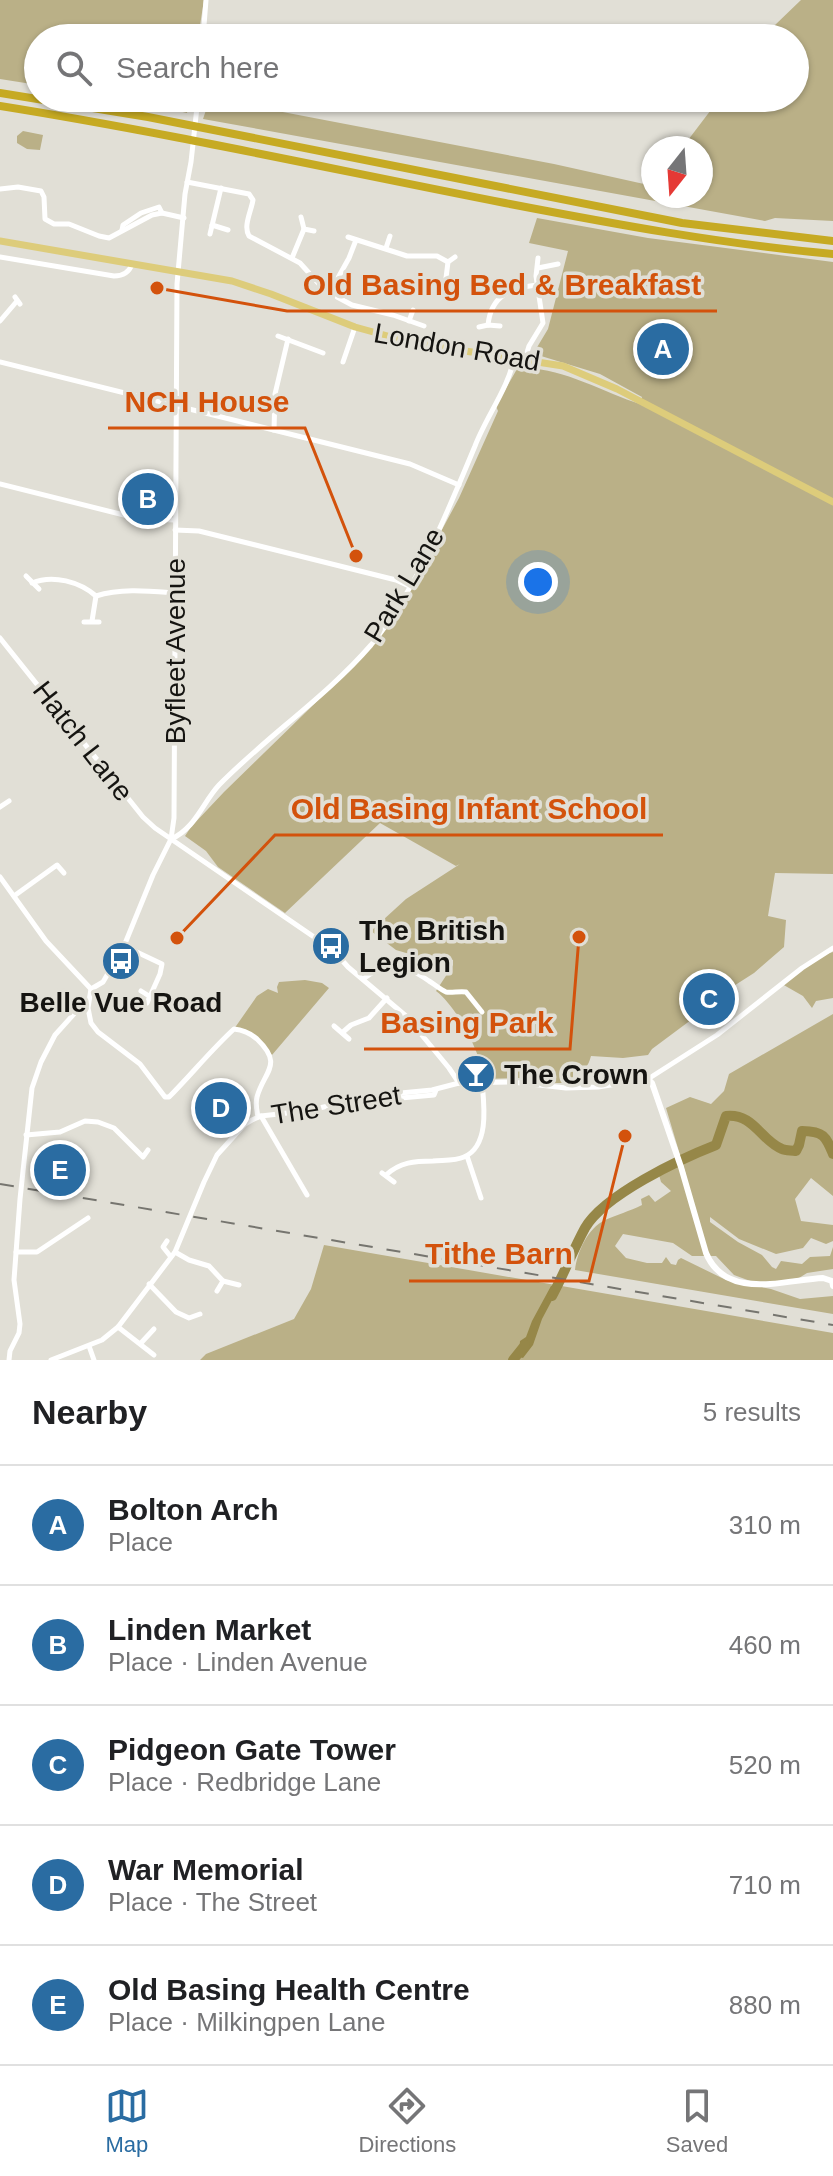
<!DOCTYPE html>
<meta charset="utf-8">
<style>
body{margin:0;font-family:Arial,sans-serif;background:#f6f6f6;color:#202124}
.compass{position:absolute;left:641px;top:136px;width:72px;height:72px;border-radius:50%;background:#fff;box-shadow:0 2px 6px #0004;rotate:197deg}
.you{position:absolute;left:538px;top:582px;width:28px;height:28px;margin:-20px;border:6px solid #fff;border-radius:50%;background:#1a73e8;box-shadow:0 0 0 12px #1a73e833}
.badge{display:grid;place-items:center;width:52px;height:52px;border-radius:50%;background:#2a6ca2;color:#fff;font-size:26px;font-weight:700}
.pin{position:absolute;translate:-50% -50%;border:4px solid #fff;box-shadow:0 2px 8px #0006}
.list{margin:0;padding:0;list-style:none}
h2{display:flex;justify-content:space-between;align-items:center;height:104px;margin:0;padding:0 32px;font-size:34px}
h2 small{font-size:26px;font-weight:400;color:#757577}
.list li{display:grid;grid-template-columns:52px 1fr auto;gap:24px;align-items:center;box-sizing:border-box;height:120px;padding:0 32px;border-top:2px solid #e0e0e0}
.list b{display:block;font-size:30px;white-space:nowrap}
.list p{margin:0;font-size:26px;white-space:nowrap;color:#757577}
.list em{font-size:26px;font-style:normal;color:#757577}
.icon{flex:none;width:44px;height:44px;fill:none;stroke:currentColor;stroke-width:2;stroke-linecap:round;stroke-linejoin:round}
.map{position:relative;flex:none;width:833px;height:1360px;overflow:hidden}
.search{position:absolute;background:#fff;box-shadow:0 2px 6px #0004;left:24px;right:24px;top:24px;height:88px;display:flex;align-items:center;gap:20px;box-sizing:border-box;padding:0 28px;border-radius:44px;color:#757577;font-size:30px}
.sheet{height:704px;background:#fff}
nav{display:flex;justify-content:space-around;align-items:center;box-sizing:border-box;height:112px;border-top:2px solid #e0e0e0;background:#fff;font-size:22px;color:#757577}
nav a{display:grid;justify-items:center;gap:4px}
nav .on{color:#2a6ca2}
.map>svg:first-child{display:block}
.green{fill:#bab087}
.water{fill:#968748}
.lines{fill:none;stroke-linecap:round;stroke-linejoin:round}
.river{stroke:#968748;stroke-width:10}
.minor{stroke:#fff;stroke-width:5}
.tertiary{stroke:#fff;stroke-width:6}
.primary{stroke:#ddcc7b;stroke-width:7}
.motorway{stroke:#c6aa23;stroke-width:8}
.rail{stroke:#76756f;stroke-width:2;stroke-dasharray:14 14;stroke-linecap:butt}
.labels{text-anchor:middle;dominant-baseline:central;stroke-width:7;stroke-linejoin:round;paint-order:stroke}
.street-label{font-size:28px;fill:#151411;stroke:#e1dfd6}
.poi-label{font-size:28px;font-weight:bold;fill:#151411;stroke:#e1dfd6;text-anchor:start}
.leader{fill:none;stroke:#d3520c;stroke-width:3}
.callout-dot{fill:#d3520c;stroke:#e1dfd6;stroke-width:3}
.callout-label{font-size:30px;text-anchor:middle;font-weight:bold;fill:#d3520c;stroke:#e1dfd6;stroke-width:7;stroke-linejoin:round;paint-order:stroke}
</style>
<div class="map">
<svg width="833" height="1360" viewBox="0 0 833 1360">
<rect width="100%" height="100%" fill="#e1dfd6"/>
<!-- green -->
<g class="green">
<polygon points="0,0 204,0 198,38 38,38 38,85 0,79"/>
<polygon points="801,0 833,0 833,221 775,218 765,221 203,119 210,98 554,164 653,186 653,196 701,196 701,148 682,148 720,98 795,98 795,38 765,38 775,25"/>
<polygon points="120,98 190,98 187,113"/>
<polygon points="23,131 43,135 40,150 27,149 17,143 17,136"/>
<path d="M537,218l111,20 185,24v612l-58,-1 -7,43 18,4 -2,27 -30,26 -39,25 -3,5h-3l-14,14 -43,32 -4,6 -25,3 -32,-2c-3,11 -6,15 -18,15v12h-27v-2l-28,-3 -34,1c-3,-26 -27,-72 -48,-88l17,-26v-5l-15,-4 -5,5 -37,-11 -25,-19 35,-32 54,-35 -4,2 -76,-43 -95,90 -67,-46 -12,-16 -21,-15 6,-9 33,-35 122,-119 56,-69 57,-106 39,-87 -2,-5 21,-37c39,-5 86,23 123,35l2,-7 -42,-23 -59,-18 1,-5 -6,-2 12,-20 20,-78 -39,-8z"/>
<polygon points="833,952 833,998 816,1001 812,1008 803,996 782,984 819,956"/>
<polygon points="305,980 322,983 329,988 272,1055 252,1034 234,1029 257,996 268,989 278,993 277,987 279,982"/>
<path d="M833,1014v182l-22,-18 -16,21 6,22 32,4v16l-7,3 -15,-6 -8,10 -27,6 -37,-15 -29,-22v5l28,20 24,13 10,12 4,2 5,-8 21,3 8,-7 20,-1 3,-9v22l-26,4 -8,5 -22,4h-24l-19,-7 -18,-19h-24l-19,-13 -50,-9 -8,12 11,12 21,5h15l4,-6 5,7 5,1 2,-5 3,-2 45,22 45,9 29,10 33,-3v18l-258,-44c2,-18 13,-42 30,-50 11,-5 25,-9 37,-15l-1,-6 8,-4 6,7 16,-11 -10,-9 -2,-7 18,-10 9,10 -20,-67 24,-11 21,7 13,-13 5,-17z"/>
<polygon points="324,1245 833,1333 833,1360 200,1360 206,1354 294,1319 311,1289"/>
</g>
<!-- water -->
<polygon class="water" points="551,1286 559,1287 542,1319 533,1345 523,1358 519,1357 520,1341 526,1337 532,1321"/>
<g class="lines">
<!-- river -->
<g class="river">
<path d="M552,1296c12,-22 21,-46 33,-68 19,-33 95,-69 131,-83l10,-29c28,-3 35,25 56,33 4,2 9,1 14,2l3,-6 3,-14c22,0 24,6 31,23"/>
<polyline points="513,1360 525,1345"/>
</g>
<!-- minor -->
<g class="minor">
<polyline points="203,38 206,0"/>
<path d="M187,182l62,12 4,6c-2,12 -10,26 -4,36l51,27 19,21 15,1"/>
<polyline points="0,189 18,187 41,191 44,197 45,219 54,224 69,224 99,236 109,238 152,215 162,213 184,218"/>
<polyline points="301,217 304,229 314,231"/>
<polyline points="212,225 228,230"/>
<polyline points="122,230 123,225 141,213 159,207 162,213"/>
<polyline points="210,234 221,188"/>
<polyline points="348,237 407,256 437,256 448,262"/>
<polyline points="356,240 349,258 334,285 337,297 352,305 393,315 424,326"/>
<polyline points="386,248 390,236"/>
<path d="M0,257l114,19c9,0 15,-3 18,-12"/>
<polyline points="292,258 304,229"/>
<polyline points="538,268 558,264"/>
<polyline points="446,278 448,262 455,257"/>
<polyline points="15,297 20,304"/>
<polyline points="0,321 17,301"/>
<polyline points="409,321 413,310"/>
<path d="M488,325c3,-30 23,-37 49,-40"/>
<polyline points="479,327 488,325 500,326"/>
<polyline points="278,336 323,353"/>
<polyline points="525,359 529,346 543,323 536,276 538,258"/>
<polyline points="0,362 410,464 459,485"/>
<polyline points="343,362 355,327"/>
<polyline points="274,430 275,394 288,339"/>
<polyline points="0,484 140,519 175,520"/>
<polyline points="175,530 199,531 396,580 409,586"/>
<polyline points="26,576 39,589"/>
<path d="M32,583c21,-9 48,-1 64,13 25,-8 53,-5 79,-3"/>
<polyline points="92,621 96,596"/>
<polyline points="84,622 99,622"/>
<polyline points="0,638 143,817 155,828 333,950 348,967 406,1016 449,1068 459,1083"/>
<polyline points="0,807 9,801"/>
<path d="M171,839c24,-10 32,-37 48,-54 48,-49 107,-88 152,-140 46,-56 76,-132 104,-199 11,-29 34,-59 39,-88"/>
<polyline points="0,877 46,941 91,989"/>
<polyline points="14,896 57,865 64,873"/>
<polyline points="124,946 162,964 160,974 147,1003"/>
<path d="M363,979c26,-19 40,-16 66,2 5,3 12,9 17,11 5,1 14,-1 20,0l16,20"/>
<polyline points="91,989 103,982 124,946 153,875 171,839 174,818 177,284 185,194 191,162 198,98"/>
<path d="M91,989l-3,19 3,15 7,9 42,32 25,33h4c22,-22 42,-47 65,-68 10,1 16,4 23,10 27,26 7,32 0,58 -2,7 0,14 1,20"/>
<polyline points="141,991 149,996"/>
<polyline points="334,1026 349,1039"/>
<polyline points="343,1032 351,1025 369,1018 387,998"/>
<polyline points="396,1094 401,1098 434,1095 436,1090"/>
<polyline points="261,1116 307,1195"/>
<polyline points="26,1135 60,1132 85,1121 98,1122 114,1128 143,1157 148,1150"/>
<polyline points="467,1156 481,1198"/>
<polyline points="382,1173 394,1182"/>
<path d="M386,1175c14,-13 29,-14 47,-14 10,-1 22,0 31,-4 26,-11 20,-53 18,-75"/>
<polyline points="167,1241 163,1247 171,1257"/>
<polyline points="16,1252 37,1252 88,1218"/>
<polyline points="175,1252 189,1260 209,1266 223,1281 239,1285"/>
<polyline points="149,1284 176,1312 189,1318 200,1314"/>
<polyline points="217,1291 223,1281"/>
<polyline points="118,1327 154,1355"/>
<polyline points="141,1343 154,1329"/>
<polyline points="89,1346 94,1360"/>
<polyline points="9,1360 10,1351 19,1333 20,1324 14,1280 20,1199 32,1088 41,1062 55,1035 82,1005 88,1004"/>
<polyline points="51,1360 102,1340 118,1327 175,1252 204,1182 217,1155 245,1124 252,1120 261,1116 305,1111 380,1095 432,1090 459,1083 512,1082 566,1088 598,1087 648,1079 717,1035 802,968 833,948"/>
</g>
<!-- tertiary -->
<path class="tertiary" d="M648,1079l4,4 29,84 25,86c20,48 78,27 117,25l9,3 1,5"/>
<!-- primary -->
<polyline class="primary" points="0,241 232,281 271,294 355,327 395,338 439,347 563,366 617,389 833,502"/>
<!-- motorway -->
<g class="motorway">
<polyline points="0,93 148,117 682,223 833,241"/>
<path d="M0,106c169,27 336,64 505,97 109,21 217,41 328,51"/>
</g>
<!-- rail -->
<polyline class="rail" points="0,1184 833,1325"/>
</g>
<!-- icons -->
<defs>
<g id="bus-disc" transform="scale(2)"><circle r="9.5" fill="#2a6ca2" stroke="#e1dfd6"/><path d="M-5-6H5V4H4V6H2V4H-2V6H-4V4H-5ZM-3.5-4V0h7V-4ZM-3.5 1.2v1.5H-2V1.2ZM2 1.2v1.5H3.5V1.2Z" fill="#fff"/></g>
<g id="bar-disc" transform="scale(2)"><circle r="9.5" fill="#2a6ca2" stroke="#e1dfd6"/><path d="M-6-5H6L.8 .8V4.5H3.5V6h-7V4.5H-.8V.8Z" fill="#fff"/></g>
</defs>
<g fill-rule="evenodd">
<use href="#bus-disc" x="331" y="946"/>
<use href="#bus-disc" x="121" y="961"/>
<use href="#bar-disc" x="476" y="1074"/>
</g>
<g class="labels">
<!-- street labels -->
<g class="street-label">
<text transform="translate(457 347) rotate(10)">London Road</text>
<text transform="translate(404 585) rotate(-59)">Park Lane</text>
<text transform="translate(175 651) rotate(-90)">Byfleet Avenue</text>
<text transform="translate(83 741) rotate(52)">Hatch Lane</text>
<text transform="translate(336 1105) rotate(-9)">The Street</text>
</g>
<!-- poi labels -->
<g class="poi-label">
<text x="359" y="930">The British<tspan x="359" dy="32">Legion</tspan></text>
<text x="121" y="1002" text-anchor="middle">Belle Vue Road</text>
<text x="504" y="1074">The Crown</text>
</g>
</g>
<!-- callouts -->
<path class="leader" d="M157 288L287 311H717M356 556L305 428H108M177 938L275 835H663M579 937L570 1049H364M625 1136L589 1281H409"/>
<g class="callout-dot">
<circle cx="157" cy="288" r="8"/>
<circle cx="356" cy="556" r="8"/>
<circle cx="177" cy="938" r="8"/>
<circle cx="579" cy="937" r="8"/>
<circle cx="625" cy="1136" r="8"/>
</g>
<g class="callout-label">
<text x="502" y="295">Old Basing Bed &amp; Breakfast</text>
<text x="207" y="412">NCH House</text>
<text x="469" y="819">Old Basing Infant School</text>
<text x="467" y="1033">Basing Park</text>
<text x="499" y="1264">Tithe Barn</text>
</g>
</svg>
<svg class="compass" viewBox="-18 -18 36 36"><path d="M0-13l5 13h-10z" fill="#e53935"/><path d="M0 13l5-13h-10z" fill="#757577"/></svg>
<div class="you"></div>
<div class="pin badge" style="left:663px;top:349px">A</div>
<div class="pin badge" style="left:148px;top:499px">B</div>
<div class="pin badge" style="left:709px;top:999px">C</div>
<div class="pin badge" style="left:221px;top:1108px">D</div>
<div class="pin badge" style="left:60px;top:1170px">E</div>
<div class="search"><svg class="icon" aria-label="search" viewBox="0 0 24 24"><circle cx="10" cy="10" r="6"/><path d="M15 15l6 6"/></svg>Search here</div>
</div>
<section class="sheet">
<h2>Nearby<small>5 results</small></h2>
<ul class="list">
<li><span class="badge">A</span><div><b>Bolton Arch</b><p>Place</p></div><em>310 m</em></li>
<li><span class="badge">B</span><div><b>Linden Market</b><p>Place · Linden Avenue</p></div><em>460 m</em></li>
<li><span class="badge">C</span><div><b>Pidgeon Gate Tower</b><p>Place · Redbridge Lane</p></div><em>520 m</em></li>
<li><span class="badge">D</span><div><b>War Memorial</b><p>Place · The Street</p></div><em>710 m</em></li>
<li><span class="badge">E</span><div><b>Old Basing Health Centre</b><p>Place · Milkingpen Lane</p></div><em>880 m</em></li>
</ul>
</section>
<nav>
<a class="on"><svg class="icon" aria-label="map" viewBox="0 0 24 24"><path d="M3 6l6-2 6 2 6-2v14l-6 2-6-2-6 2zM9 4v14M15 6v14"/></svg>Map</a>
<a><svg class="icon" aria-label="directions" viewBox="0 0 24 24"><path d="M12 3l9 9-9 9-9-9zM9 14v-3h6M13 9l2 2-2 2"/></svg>Directions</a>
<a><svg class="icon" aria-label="saved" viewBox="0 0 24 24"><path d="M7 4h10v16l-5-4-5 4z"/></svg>Saved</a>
</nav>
